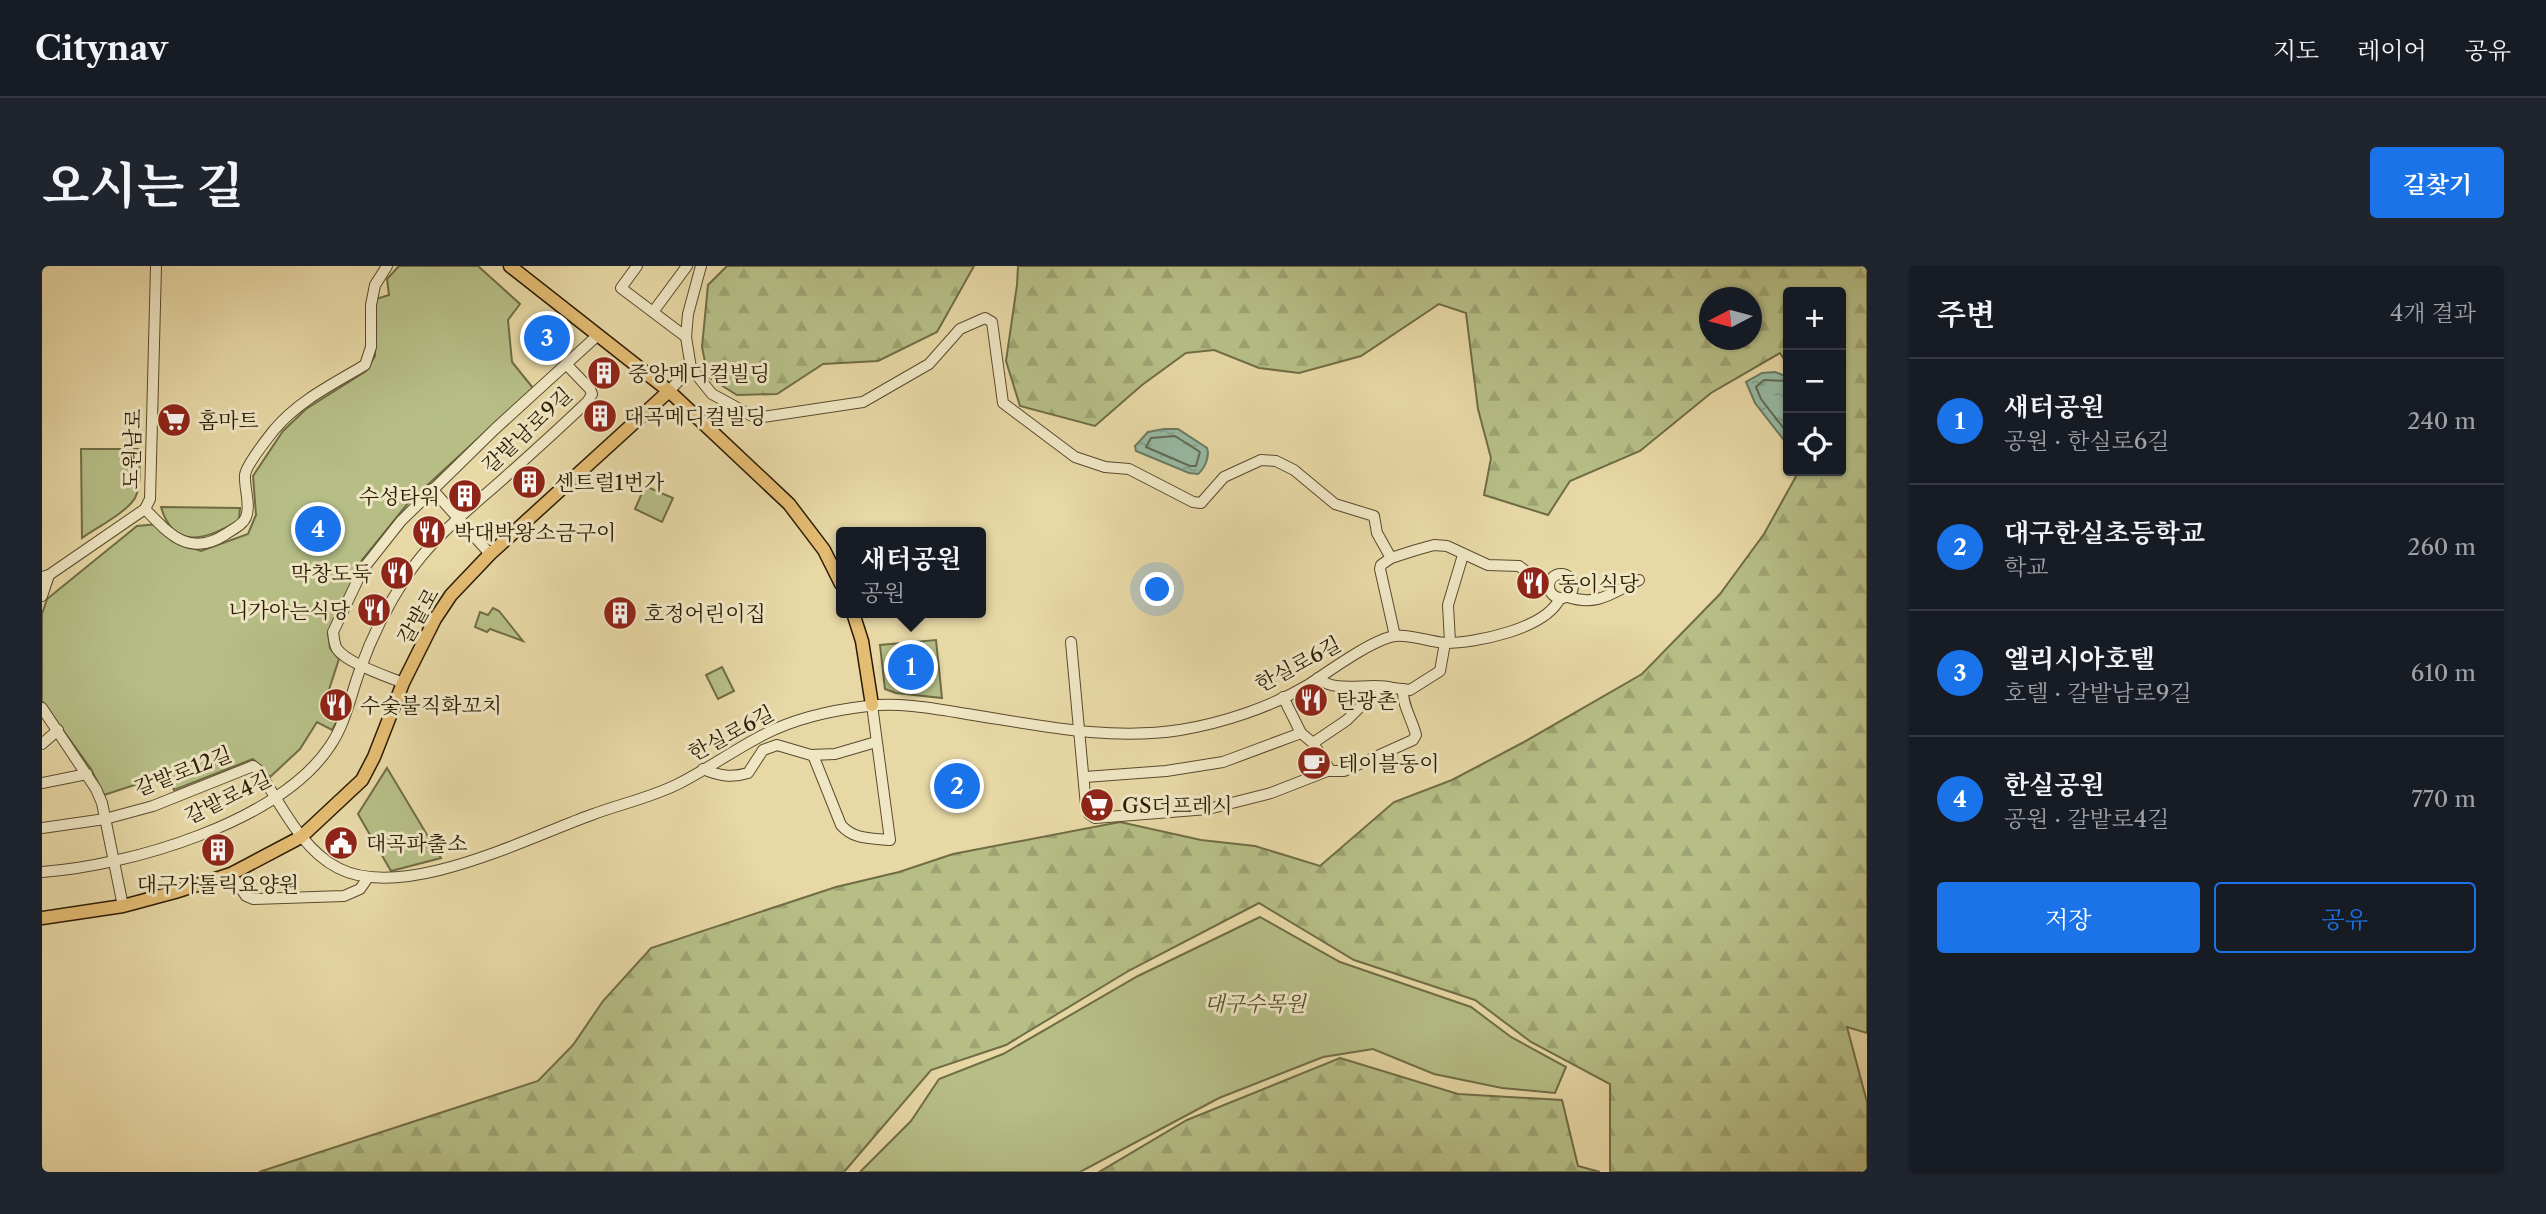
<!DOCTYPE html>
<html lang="ko">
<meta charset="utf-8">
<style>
body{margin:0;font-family:"Libre Caslon Text","Noto Serif KR",serif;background:#20242c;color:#f1f3f6}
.controls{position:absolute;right:21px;top:21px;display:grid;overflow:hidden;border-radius:7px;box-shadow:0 2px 5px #0004}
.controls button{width:63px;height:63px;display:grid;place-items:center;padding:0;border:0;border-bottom:2px solid #363941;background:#171b24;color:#f1f3f6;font:35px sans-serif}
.compass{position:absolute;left:1657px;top:21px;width:63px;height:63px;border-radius:50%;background:#171b24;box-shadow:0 2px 5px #0004;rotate:264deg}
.you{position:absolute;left:1116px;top:324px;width:24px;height:24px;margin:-18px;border:5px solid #fff;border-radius:50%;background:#1a73e8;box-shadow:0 0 0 10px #1a73e833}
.badge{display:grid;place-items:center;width:46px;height:46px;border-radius:50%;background:#1a73e8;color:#fff;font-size:23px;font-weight:700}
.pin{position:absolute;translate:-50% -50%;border:4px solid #fff;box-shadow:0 2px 7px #0006}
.popup{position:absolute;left:794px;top:261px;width:150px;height:91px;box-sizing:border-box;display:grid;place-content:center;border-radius:7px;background:#171b24;filter:drop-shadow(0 2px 5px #0005);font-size:23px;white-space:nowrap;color:#9ea1a6}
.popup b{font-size:26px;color:#f1f3f6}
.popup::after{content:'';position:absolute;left:50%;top:100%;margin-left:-14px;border:14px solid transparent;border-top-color:#171b24}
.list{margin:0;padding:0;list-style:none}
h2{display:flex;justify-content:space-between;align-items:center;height:91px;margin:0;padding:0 28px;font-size:30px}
h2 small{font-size:23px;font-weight:400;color:#9ea1a6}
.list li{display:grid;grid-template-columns:46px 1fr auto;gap:21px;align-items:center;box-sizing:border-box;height:126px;padding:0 28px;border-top:2px solid #363941}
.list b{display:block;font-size:26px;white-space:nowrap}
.list p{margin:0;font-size:23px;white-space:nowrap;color:#9ea1a6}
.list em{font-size:23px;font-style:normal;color:#9ea1a6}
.actions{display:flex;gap:14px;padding:21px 28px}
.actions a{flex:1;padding:16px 0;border:2px solid #1a73e8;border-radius:7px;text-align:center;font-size:24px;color:#1a73e8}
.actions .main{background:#1a73e8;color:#fff}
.icon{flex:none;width:38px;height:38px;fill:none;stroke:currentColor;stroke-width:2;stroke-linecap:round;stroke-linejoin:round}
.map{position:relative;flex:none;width:1825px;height:906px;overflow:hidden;border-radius:7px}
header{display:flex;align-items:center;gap:42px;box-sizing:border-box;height:98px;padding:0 35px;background:#171b24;border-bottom:2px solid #363941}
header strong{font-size:33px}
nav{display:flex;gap:38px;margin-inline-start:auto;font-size:24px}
.intro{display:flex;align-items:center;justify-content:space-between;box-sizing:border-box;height:168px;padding:0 42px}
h1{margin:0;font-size:49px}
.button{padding:18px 32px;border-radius:7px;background:#1a73e8;color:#fff;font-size:24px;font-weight:700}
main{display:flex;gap:42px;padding:0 42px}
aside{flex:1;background:#171b24;border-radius:7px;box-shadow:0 2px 5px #0004}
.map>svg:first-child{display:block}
.forest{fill:url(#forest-firs);stroke:#706c46;stroke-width:2;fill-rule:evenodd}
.park{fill:#b6be86;stroke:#706c46;stroke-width:2}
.water{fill:url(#water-ripples);stroke:#6c7a64;stroke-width:2}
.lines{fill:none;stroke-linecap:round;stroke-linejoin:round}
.shore{stroke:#616a54;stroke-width:2}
.minor-casing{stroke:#5a4a2d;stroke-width:12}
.major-casing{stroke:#2b1b05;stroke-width:15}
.minor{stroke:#efe6c4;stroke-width:10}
.major{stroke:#e4bc72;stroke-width:12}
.labels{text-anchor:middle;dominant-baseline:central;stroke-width:6;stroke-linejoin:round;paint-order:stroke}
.poi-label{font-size:21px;fill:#2b1b05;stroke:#efe6c4;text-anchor:start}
.street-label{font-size:21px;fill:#2b1b05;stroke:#efe6c4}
.park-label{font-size:21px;font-style:italic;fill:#554c2c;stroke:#efe6c4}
</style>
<header>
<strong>Citynav</strong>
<nav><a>지도</a><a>레이어</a><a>공유</a></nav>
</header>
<div class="intro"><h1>오시는 길</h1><a class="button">길찾기</a></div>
<main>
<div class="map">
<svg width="1825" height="906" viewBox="0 0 1825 906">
<defs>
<pattern id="forest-firs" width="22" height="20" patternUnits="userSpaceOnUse" patternTransform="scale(1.75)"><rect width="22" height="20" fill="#b6be86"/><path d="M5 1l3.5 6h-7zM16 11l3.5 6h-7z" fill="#9da372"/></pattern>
<pattern id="water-ripples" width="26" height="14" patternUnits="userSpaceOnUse" patternTransform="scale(1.75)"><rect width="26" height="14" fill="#97baa3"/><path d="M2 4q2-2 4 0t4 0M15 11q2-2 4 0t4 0" fill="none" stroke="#829f8b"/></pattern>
</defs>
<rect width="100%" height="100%" fill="#e7d8a5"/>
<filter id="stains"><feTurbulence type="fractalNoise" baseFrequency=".00286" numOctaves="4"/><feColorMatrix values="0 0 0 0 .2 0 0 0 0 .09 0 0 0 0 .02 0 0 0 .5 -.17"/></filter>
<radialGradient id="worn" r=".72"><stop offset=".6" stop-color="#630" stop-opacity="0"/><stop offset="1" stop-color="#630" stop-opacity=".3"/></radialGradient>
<!-- forest -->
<g class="forest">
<polygon points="685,0 932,0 895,66 836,95 781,98 735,128 695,129 666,111 660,81 666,19"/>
<path d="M976,0h849v767l-20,-6 20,75v70h-257v-88l-79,-42 -56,-42 -121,-40 -95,-57 -129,67 -124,75 -75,25 -87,102h-585l279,-91 35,-36 30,-44 48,-53 185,-61 63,-15 54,-18 167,-32 81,18 54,6 65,20 74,-64 58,-22 72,-38 118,-68 78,-80 44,-60 35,-63h42v-179h-53v73l-8,-12 -69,40 -71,58 -70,30 -22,34 -64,-20 7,-37 -13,-49 -12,-96 -27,-9 -78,52 -62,17 -40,-5 -45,-18 -28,3 -44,32 -47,41 -75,-20 -14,-45 11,-76zM1668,32h42v42h-42z"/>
<polygon points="1298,792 1416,828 1520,834 1536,900 1558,906 1057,906 1145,854"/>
</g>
<!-- park -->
<g class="park">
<polygon points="357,0 436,0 478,38 466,54 470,96 491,122 367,236 320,294 286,367 288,382 297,393 281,442 298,449 290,464 275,456 258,483 228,511 211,493 132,524 126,508 62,529 49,503 0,435 0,348 5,333 95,260 116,258 130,275 159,285 206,268 214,249 211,210 241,165 264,143 324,105 333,90 334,33 347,29 345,13"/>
<path d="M39,183h58c0,16 3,35 -4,49 -8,14 -39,30 -53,40z"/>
<polygon points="603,220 631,232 620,256 593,243"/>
<path d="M119,241l79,1 -1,12c-31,19 -65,32 -78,-13z"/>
<polygon points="451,342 457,345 481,375 448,363 445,366 433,361 438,346 446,349"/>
<polygon points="894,374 900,432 854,427 843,423 838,379"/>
<polygon points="680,401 692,425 676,433 664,409"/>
<polygon points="345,502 399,592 349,605 316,548"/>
<polygon points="1218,651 1298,696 1429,741 1469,771 1524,801 1513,827 1460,822 1392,808 1331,783 1281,791 1177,832 1038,906 818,906 869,855 897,813 961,788 1096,710"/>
</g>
<!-- water -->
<g class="water">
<polygon points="1733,106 1746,111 1746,172 1741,173 1713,137 1704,116 1720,107"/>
<path d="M1122,163h14l29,19c3,8 -2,20 -9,26l-9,-1 -53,-22 -1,-5 13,-14z"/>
</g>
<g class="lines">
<!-- shore -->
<g class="shore">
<polyline points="1746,115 1722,114 1714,121 1719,133 1743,164 1746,166"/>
<polygon points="1133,170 1158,186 1154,200 1148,200 1104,181 1109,172"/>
</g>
<!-- minor casing -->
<g class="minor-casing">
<g id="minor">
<polyline points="595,0 579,22 644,71"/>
<polyline points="611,46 645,0"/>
<polyline points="649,102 670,128 714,152 821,136 887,98 918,63 943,52 950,56 961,137 1033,191 1063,201 1087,203 1151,236 1159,237 1182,211 1219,194 1234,195 1252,204 1293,238 1332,250 1335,267 1349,292"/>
<polyline points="627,125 649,102 644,71 646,48 659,0"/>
<polyline points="390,223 448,288"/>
<path d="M103,243c24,25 45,49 81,25 7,-5 17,-9 20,-17 5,-12 -2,-29 -1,-42 1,-10 22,-36 29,-45 24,-29 59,-46 91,-65l6,-18v-42l4,-20 12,-19"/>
<circle cx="1519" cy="320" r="12"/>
<polyline points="0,311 7,309 103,243 108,233 114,0"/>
<polyline points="0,330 7,309"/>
<path d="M1526,331c30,10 45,-5 71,-17"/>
<polyline points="1353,370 1338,303 1339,299 1349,292 1374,284 1392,279 1405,280 1446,299 1477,300 1494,313 1507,317"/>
<polyline points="1029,376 1044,540 1047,548 1053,552 1166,543 1229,527 1288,504 1271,477 1259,467 1241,431"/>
<polyline points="1408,376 1406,339 1421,289"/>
<path d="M1276,412c19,17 52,3 75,10"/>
<path d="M361,417c-17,-7 -56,-20 -66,-34 -3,-5 -3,-11 -4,-17l30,-63 38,-48 94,-92 103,-94"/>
<polyline points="0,442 54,523 60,537 81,640"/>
<polyline points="1271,477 1305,454 1322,437 1351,422 1368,424 1398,405 1403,377"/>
<polyline points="0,478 16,464"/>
<path d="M771,489l28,70c13,15 30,13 49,15l-18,-135"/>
<path d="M661,503c16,7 29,9 45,4l15,-23 14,-5 34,10 24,-1 41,-12"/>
<path d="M1287,505h15l69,-31 3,-5c-4,-16 -14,-30 -13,-46"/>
<polyline points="1043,511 1124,505 1181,496 1259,467"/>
<polyline points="0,517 45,508"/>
<path d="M0,562l63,-9 48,-13 100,-40 5,4c23,34 43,79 80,98 65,34 189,-30 253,-53 29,-11 59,-17 87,-31 30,-15 57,-35 87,-50 31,-16 68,-24 103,-28 32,-4 68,3 99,8 71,11 142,27 213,16 43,-7 91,-23 128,-45 20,-13 65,-46 87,-49 16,-2 34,6 50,7 31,0 101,-14 115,-45"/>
<path d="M0,606c87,-6 238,-50 288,-126 16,-23 21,-53 31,-79 11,-31 27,-62 45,-90 25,-38 62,-67 96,-97 29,-26 58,-52 86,-79l4,-7 -2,-5 -23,-24"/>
<polyline points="189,608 204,630 211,633 302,630 318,623 325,613"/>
</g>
</g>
<!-- major casing -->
<g class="major-casing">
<g id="major">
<polyline points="468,0 627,125 747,238 782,284 799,318"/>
<polyline points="811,347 820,375 830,439"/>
<polyline points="0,652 81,640 133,626 189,608 259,571 320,514 332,491 361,417 393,353 409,329 448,288 627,125"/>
</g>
</g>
<!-- minor -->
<use href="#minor" class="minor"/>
<!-- major -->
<use href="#major" class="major"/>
</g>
<!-- icons -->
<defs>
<g id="building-disc" transform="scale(1.75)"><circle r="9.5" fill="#8f2418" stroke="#efe6c4"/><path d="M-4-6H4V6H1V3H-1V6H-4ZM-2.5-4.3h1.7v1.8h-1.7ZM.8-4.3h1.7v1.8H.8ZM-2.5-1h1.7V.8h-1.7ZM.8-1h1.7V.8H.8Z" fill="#fff"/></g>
<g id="supermarket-disc" transform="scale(1.75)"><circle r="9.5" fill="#8f2418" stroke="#efe6c4"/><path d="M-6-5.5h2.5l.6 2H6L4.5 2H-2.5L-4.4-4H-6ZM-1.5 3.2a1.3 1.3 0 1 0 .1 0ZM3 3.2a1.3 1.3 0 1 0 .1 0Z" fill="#fff"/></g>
<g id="restaurant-disc" transform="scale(1.75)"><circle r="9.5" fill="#8f2418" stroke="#efe6c4"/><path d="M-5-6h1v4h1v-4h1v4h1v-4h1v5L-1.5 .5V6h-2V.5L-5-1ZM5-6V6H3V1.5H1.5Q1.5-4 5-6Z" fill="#fff"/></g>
<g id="cafe-disc" transform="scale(1.75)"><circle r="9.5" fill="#8f2418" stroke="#efe6c4"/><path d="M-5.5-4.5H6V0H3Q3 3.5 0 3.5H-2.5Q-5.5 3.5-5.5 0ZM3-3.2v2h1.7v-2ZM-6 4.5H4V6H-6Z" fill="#fff"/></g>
<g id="civic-disc" transform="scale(1.75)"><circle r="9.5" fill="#8f2418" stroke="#efe6c4"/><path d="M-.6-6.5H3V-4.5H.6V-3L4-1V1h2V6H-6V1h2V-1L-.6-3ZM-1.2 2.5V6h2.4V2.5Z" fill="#fff"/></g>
</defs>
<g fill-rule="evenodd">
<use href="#building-disc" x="562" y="107"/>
<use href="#building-disc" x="558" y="150"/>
<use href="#supermarket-disc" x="132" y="154"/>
<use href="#building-disc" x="487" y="216"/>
<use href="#building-disc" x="423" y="230"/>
<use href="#restaurant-disc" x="387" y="266"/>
<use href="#restaurant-disc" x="355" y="307"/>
<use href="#restaurant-disc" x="1491" y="317"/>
<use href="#restaurant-disc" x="332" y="344"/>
<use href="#building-disc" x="578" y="347"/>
<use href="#restaurant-disc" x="1269" y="434"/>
<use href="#restaurant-disc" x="294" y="439"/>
<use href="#cafe-disc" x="1272" y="497"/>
<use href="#supermarket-disc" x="1055" y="539"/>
<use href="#civic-disc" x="299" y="577"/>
<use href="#building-disc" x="176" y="584"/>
</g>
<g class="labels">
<!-- poi labels -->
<g class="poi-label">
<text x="586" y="107">중앙메디컬빌딩</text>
<text x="582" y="150">대곡메디컬빌딩</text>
<text x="156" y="154">홈마트</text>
<text x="512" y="216">센트럴1번가</text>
<text x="398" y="230" text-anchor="end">수성타워</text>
<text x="412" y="266">박대박왕소금구이</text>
<text x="330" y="307" text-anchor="end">막창도둑</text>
<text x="1516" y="317">동이식당</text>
<text x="308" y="344" text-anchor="end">니가아는식당</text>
<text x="602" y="347">호정어린이집</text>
<text x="1294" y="434">탄광촌</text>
<text x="318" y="439">수숯불직화꼬치</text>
<text x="1296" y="497">테이블동이</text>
<text x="1080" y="539">GS더프레시</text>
<text x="324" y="577">대곡파출소</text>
<text x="176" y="618" text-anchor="middle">대구가톨릭요양원</text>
</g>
<!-- street labels -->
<g class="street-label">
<text transform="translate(485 164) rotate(-43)">갈밭남로9길</text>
<text transform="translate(90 183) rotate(-88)">도원남로</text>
<text transform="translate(376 350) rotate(-60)">갈밭로</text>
<text transform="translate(1256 398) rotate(-28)">한실로6길</text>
<text transform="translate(689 467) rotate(-28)">한실로6길</text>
<text transform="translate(141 505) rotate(-21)">갈밭로12길</text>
<text transform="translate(186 531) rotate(-26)">갈밭로4길</text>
</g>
<!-- park labels -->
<g class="park-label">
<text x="1213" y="737">대구수목원</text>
</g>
</g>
<rect width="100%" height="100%" filter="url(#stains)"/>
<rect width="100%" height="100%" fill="url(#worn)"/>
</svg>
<div class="controls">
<button>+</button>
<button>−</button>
<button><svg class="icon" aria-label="locate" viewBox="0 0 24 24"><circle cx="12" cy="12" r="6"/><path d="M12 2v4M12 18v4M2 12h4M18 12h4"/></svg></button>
</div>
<svg class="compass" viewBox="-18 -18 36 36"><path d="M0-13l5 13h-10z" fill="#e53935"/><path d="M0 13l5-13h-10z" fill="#9ea1a6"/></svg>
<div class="you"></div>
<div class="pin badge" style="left:869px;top:401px">1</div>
<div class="popup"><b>새터공원</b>공원</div>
<div class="pin badge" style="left:915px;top:520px">2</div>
<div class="pin badge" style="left:505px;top:72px">3</div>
<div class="pin badge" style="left:276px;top:263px">4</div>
</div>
<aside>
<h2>주변<small>4개 결과</small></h2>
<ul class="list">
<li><span class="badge">1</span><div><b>새터공원</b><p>공원 · 한실로6길</p></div><em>240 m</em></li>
<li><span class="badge">2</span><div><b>대구한실초등학교</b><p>학교</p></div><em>260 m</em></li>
<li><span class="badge">3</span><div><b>엘리시아호텔</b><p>호텔 · 갈밭남로9길</p></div><em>610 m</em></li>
<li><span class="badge">4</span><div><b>한실공원</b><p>공원 · 갈밭로4길</p></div><em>770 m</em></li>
</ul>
<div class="actions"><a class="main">저장</a><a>공유</a></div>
</aside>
</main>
